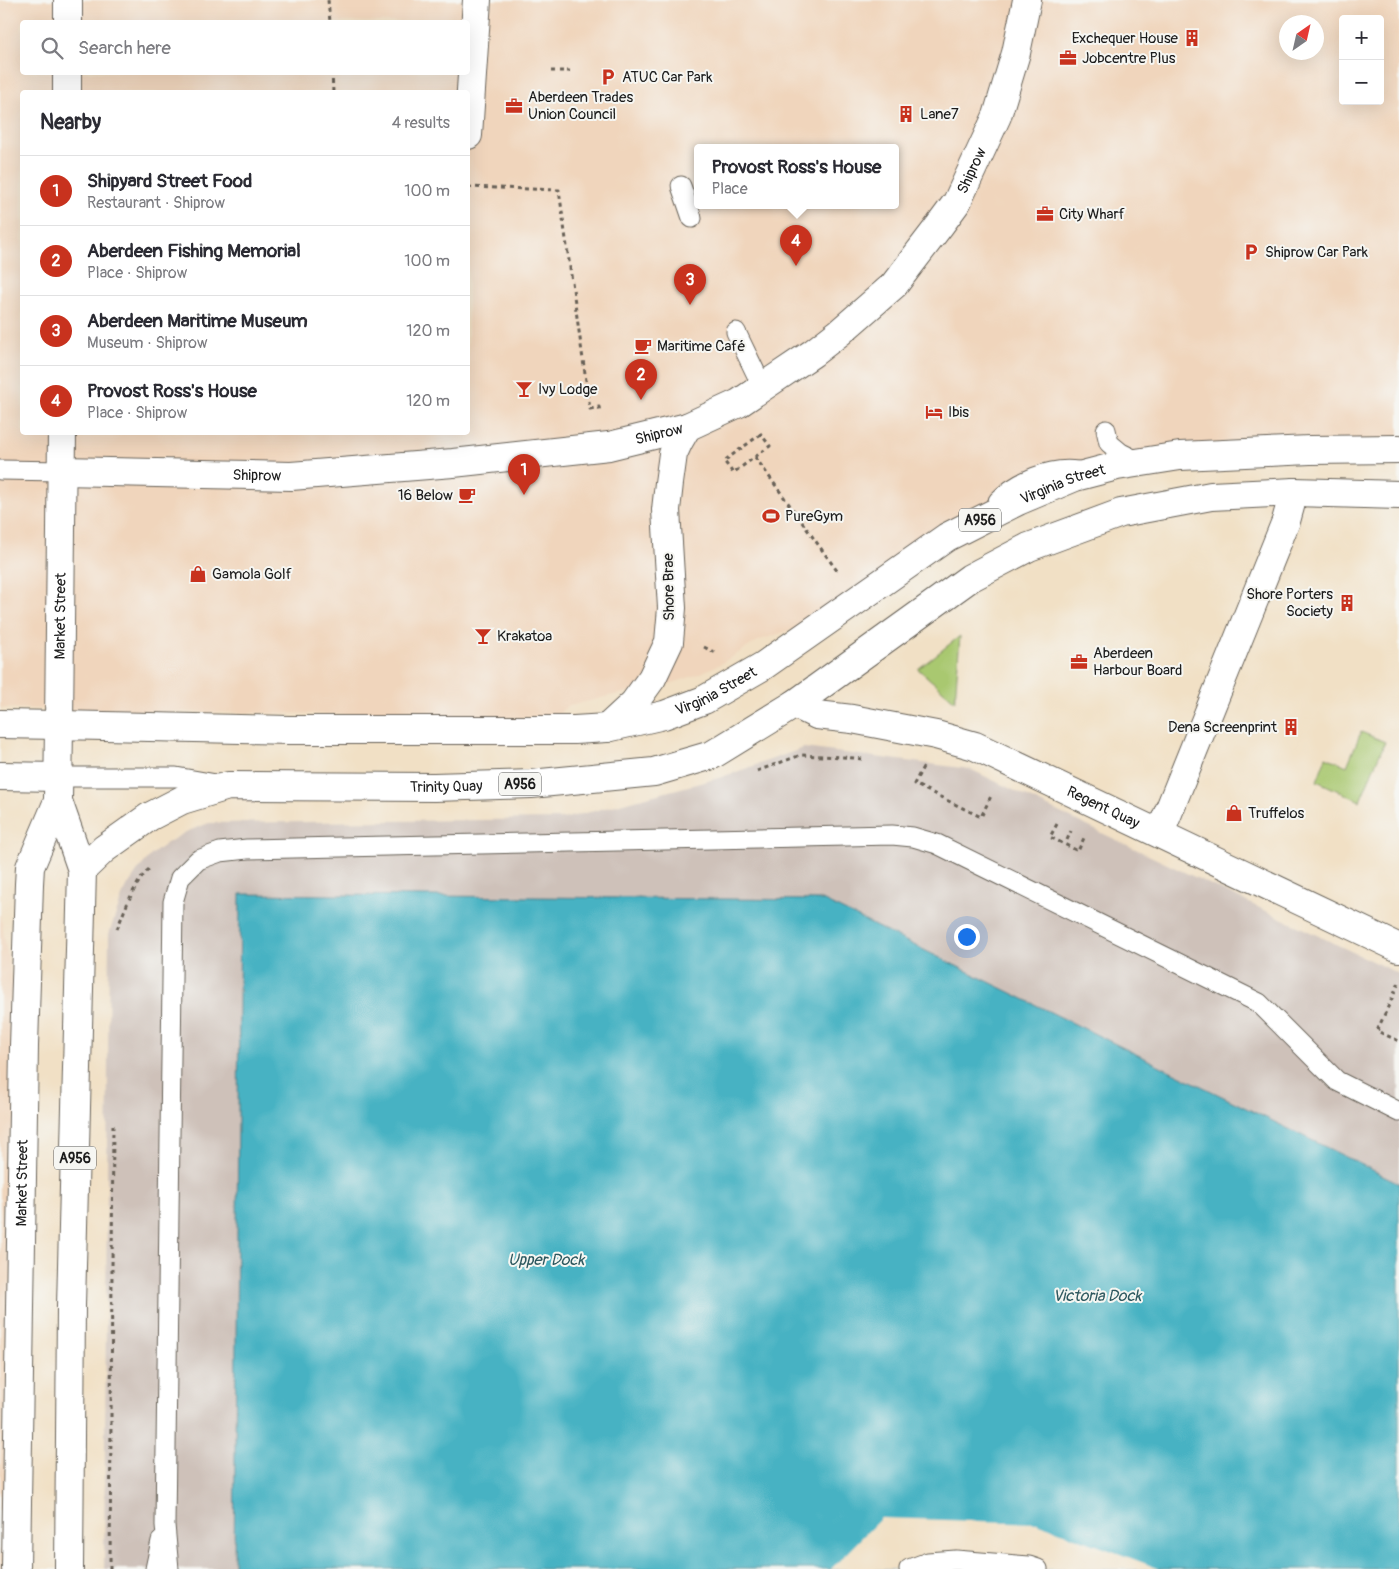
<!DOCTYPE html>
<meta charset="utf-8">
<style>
body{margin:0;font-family:Pangolin,sans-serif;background:#f2f2f3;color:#2b2b33}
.controls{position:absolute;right:15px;top:15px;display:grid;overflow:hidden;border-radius:5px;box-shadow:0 5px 20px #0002}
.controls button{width:45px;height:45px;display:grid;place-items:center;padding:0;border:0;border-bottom:1px solid #e1e1e2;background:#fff;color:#2b2b33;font:25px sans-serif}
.compass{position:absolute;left:1279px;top:15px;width:45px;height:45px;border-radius:50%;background:#fff;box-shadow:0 5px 20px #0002;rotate:34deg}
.you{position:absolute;left:966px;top:936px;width:18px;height:18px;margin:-12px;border:4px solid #fff;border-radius:50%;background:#1a73e8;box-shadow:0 0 0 8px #1a73e833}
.badge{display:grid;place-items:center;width:32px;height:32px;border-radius:50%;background:#c8321e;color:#fff;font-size:16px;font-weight:700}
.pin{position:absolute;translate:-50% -41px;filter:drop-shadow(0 1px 2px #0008)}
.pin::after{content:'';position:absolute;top:26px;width:18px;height:15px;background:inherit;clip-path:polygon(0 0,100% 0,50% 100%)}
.popup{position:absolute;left:694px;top:144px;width:205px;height:65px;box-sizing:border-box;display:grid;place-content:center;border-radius:5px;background:#fff;filter:drop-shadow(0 1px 4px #0005);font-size:16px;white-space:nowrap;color:#7c7c81}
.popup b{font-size:19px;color:#2b2b33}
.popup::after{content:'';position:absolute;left:50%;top:100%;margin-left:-10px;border:10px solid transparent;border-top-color:#fff}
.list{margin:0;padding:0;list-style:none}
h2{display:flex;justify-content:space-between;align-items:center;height:65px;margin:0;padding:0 20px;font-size:21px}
h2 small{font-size:16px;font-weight:400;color:#7c7c81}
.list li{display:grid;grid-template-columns:32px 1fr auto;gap:15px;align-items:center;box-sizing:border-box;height:70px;padding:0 20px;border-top:1px solid #e1e1e2}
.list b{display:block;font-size:19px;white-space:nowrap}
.list p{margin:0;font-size:16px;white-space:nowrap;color:#7c7c81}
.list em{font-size:16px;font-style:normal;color:#7c7c81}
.icon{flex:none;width:28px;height:28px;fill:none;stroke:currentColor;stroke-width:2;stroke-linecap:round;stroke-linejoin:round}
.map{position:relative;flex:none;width:1399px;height:1569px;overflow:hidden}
.search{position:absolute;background:#fff;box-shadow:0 5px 20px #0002;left:20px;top:20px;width:450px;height:55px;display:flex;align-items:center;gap:12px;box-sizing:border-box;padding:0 18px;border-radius:5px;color:#7c7c81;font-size:19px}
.panel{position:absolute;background:#fff;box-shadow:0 5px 20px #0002;left:20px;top:90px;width:450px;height:345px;border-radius:5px}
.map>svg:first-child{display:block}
.built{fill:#f0d5bc;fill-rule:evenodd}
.industrial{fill:#cec1b9}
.green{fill:#a9c870;stroke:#627246}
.water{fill:#46b2c3;stroke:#316770}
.pier{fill:#f1e0c5}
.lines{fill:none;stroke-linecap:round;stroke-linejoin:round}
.lane-casing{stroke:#676157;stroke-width:21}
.street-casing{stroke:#676157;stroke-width:30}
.secondary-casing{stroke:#676157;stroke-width:30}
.primary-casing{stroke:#676157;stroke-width:30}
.path{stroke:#676157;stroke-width:3;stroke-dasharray:4 4;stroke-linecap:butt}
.lane{stroke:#fff;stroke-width:19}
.street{stroke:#fff;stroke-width:28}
.secondary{stroke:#fff;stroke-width:28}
.primary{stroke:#fff;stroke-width:28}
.labels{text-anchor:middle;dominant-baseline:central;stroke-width:4;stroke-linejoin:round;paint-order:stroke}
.shield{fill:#f6f6f2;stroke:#5d5d5c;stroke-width:1}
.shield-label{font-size:14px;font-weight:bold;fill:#1c1c1c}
.poi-label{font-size:15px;fill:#1c1c1c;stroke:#f6f6f2;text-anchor:start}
.street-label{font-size:15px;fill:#1c1c1c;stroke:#f6f6f2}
.water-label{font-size:16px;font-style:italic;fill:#2d585f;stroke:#f6f6f2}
</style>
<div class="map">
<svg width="1399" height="1569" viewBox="0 0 1399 1569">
<rect width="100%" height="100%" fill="#f6f6f2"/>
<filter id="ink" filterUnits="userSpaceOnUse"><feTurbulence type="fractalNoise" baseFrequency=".02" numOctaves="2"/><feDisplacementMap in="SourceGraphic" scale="10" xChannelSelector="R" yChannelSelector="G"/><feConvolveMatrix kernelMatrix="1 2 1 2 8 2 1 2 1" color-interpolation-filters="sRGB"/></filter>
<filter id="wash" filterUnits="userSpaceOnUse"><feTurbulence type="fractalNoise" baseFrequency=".0096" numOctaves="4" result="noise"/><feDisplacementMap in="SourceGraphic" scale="20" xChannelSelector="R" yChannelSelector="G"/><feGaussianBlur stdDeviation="1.12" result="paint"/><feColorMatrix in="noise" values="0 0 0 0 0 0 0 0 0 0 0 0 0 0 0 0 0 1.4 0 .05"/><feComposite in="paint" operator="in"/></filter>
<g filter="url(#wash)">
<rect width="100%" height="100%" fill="#f1e0c5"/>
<!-- built -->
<g class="built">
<path d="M0,0h1399v449l-324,28 -241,139 -74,24 -40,24 -21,10 -29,10 -61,12 -43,11 -12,11 -480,-8 -74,-2zM1343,19h37v82h-37zM22,22h446v50h-446zM1286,22h30v30h-30zM22,92h446v340h-446zM697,147h198v58h-198z"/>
<polygon points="0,913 24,1046 17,1512 2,1569 0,1569"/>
</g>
<!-- industrial -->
<polygon class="industrial" points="804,748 970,769 1085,825 1399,974 1399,1569 104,1569 109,934 124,891 139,869 151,855 167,843 186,832 209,823 563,819 719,778"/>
<!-- green -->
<g class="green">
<polygon points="960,636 955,701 918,669"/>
<polygon points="1361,732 1385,742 1360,801 1317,781 1326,757 1347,766"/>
</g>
<!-- water -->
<polygon class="water" points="240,894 822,900 1399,1183 1399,1569 234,1569"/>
<!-- pier -->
<polygon class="pier" points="881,1518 1037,1523 1160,1569 831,1569"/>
</g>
<g filter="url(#ink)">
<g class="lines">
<!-- lane casing -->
<g class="lane-casing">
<g id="lane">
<polyline points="681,186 692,218"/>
<polyline points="736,332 763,388"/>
<polyline points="1106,430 1109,443 1121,453 1141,463"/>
<polyline points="0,470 62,471"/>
<path d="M998,501c18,-19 52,-34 79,-30"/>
<polyline points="59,777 176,777 222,785"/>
<polyline points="155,1569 161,1541"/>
<polyline points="169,1569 165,1525 173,902 180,878 198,860 220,852 247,849 892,835 913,837 937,844 1259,1003 1337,1081 1399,1112"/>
<polyline points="909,1569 928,1562 956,1560 1029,1566 1038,1569"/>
</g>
</g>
<!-- street casing -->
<g class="street-casing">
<g id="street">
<polyline points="468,135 477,0"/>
<path id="s1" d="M62,471l229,5 162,-13 156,-17 78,-19 52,-24 74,-50 27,-21 54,-47 46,-60 17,-23 40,-86 19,-63 11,-53"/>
<polyline points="607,728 634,703 652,678 669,642 672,608 666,510 669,483 673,454 679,441 687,427"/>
<polyline points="1160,833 1286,521 1294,492"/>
</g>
</g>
<!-- secondary casing -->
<g class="secondary-casing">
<g id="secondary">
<polyline points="68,22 68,0"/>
<polyline points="67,92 67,72"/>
<path id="s2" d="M795,704l22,11 35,4 84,16 39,11 424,202"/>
<path id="s3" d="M0,724l59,1 3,-293"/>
<polyline points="0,776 59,777"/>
</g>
</g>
<!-- primary casing -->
<g class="primary-casing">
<g id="primary">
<path id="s4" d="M82,870l22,-21 45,-32 33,-17 46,-14 206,1 97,-3 123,-12 58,-17 83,-51 175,-126 59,-31 92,-34 90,-17 83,-4 105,3"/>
<path id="s5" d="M16,1569l8,-523 5,-162 1,-17 28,-66"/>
<path id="s6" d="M69,1569l2,-263 11,-436 -24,-69 1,-76 230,5h285l33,-2 57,-13 40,-15 59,-34 184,-129 71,-36 57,-24 42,-11 63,-10 130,-6 89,-1"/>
</g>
</g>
<!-- path -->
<g class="path">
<polyline points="328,0 330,22"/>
<polyline points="551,71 570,71"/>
<polyline points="332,72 333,92"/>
<polyline points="468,187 559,190 590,409 599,407 600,413"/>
<polyline points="761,434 724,461 733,473 755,457 838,572"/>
<polyline points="755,457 770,446 760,433"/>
<polyline points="704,647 716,653"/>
<polyline points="923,767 914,784 981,817 992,794"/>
<polyline points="757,771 801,755 843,757 863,759"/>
<polyline points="1057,824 1050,837 1078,851 1084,838"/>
<polyline points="1067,840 1071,831"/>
<path d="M117,929c9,-22 17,-46 34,-62"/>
<polyline points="1399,983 1377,1031 1399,1041"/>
<polyline points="110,1569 113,1122"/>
</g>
<!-- lane -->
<use href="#lane" class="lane"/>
<!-- street -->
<use href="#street" class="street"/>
<!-- secondary -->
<use href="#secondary" class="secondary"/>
<!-- primary -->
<use href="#primary" class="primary"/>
</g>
</g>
<!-- icons -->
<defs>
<g id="building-bare" transform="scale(1.35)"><path d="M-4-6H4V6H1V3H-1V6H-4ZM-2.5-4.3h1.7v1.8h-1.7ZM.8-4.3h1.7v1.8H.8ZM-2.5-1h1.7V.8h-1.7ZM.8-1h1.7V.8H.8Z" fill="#c8321e" stroke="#f6f6f2" stroke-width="2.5" paint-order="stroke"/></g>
<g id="office-bare" transform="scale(1.35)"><path d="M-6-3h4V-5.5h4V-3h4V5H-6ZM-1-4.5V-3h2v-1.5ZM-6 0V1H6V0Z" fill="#c8321e" stroke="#f6f6f2" stroke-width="2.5" paint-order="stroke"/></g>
<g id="parking-bare" transform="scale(1.35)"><path d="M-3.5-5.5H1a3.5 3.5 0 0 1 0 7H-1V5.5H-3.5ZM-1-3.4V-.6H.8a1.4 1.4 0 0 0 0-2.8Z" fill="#c8321e" stroke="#f6f6f2" stroke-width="2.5" paint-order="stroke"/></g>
<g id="cafe-bare" transform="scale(1.35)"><path d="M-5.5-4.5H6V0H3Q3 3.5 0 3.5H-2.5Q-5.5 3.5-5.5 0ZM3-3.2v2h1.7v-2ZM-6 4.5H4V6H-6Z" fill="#c8321e" stroke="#f6f6f2" stroke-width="2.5" paint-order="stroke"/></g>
<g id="bar-bare" transform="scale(1.35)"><path d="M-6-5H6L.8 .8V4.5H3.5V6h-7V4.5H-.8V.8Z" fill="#c8321e" stroke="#f6f6f2" stroke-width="2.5" paint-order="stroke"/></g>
<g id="hotel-bare" transform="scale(1.35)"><path d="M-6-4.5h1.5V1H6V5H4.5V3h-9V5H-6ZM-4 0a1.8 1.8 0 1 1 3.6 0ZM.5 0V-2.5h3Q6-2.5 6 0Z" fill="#c8321e" stroke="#f6f6f2" stroke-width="2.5" paint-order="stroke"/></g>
<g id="stadium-bare" transform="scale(1.35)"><path d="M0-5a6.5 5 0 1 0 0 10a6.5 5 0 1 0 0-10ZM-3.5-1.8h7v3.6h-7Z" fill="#c8321e" stroke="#f6f6f2" stroke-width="2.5" paint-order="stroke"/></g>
<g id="shop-bare" transform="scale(1.35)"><path d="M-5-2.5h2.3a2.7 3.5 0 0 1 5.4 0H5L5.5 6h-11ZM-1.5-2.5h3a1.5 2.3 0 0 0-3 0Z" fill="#c8321e" stroke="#f6f6f2" stroke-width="2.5" paint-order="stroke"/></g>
</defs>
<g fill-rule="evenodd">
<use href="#building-bare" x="1192" y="38"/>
<use href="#office-bare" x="1068" y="58"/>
<use href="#parking-bare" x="608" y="77"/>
<use href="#office-bare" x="514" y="106"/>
<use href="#building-bare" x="906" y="114"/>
<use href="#office-bare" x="1045" y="214"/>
<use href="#parking-bare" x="1251" y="252"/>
<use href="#cafe-bare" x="643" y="346"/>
<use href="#bar-bare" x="524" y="389"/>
<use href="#hotel-bare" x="934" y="412"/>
<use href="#cafe-bare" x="467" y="495"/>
<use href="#stadium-bare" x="771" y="516"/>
<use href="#shop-bare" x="198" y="574"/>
<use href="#building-bare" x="1347" y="603"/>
<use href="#bar-bare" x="483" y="636"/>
<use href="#office-bare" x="1079" y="662"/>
<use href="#building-bare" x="1291" y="727"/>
<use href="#shop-bare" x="1234" y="813"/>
</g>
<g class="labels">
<!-- shield labels -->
<g class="shield">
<rect x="959" y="508.5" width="42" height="23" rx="4"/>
<rect x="499" y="772.5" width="42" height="23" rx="4"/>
<rect x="54" y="1146.5" width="42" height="23" rx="4"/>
</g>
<g class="shield-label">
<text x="980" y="520">A956</text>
<text x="520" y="784">A956</text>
<text x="75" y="1158">A956</text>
</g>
<!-- poi labels -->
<g class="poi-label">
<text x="1178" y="38" text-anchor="end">Exchequer House</text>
<text x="1082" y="58">Jobcentre Plus</text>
<text x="622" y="77">ATUC Car Park</text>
<text x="528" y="97">Aberdeen Trades<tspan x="528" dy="17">Union Council</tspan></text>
<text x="920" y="114">Lane7</text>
<text x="1059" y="214">City Wharf</text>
<text x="1265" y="252">Shiprow Car Park</text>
<text x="657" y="346">Maritime Café</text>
<text x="538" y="389">Ivy Lodge</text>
<text x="948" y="412">Ibis</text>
<text x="453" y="495" text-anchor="end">16 Below</text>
<text x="785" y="516">PureGym</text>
<text x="212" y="574">Gamola Golf</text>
<text x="1333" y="594" text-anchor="end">Shore Porters<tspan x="1333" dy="17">Society</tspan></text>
<text x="497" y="636">Krakatoa</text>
<text x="1093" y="653">Aberdeen<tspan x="1093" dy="17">Harbour Board</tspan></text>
<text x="1277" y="727" text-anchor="end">Dena Screenprint</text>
<text x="1248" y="813">Truffelos</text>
</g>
<!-- street labels -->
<g class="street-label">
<text stroke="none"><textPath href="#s1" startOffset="1020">Shiprow</textPath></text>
<text stroke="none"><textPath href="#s1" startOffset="600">Shiprow</textPath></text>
<text stroke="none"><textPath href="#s1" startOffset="195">Shiprow</textPath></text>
<text stroke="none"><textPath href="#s6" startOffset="1918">Virginia Street</textPath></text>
<text transform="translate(669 587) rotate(-91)">Shore Brae</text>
<text stroke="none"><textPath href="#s3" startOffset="168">Market Street</textPath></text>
<text stroke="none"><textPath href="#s6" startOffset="1512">Virginia Street</textPath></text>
<text stroke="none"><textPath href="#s4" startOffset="389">Trinity Quay</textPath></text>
<text stroke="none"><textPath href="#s2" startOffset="328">Regent Quay</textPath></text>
<text stroke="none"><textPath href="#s5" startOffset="386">Market Street</textPath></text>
</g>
<!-- water labels -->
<g class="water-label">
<text x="546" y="1260">Upper Dock</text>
<text x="1097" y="1296">Victoria Dock</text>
</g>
</g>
</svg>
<div class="controls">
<button>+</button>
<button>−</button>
</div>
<svg class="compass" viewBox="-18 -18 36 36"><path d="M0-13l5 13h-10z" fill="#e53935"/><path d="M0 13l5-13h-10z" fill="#7c7c81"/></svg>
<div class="you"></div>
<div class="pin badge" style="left:524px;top:495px">1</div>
<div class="pin badge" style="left:641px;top:400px">2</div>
<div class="pin badge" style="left:690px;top:305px">3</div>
<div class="pin badge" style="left:796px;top:266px">4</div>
<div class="popup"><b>Provost Ross's House</b>Place</div>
<div class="search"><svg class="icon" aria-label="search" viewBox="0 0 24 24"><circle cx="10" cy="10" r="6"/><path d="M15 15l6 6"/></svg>Search here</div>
<section class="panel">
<h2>Nearby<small>4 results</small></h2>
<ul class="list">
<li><span class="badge">1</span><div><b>Shipyard Street Food</b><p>Restaurant · Shiprow</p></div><em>100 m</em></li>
<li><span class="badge">2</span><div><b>Aberdeen Fishing Memorial</b><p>Place · Shiprow</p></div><em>100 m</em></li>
<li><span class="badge">3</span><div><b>Aberdeen Maritime Museum</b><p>Museum · Shiprow</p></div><em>120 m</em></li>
<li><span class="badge">4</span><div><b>Provost Ross's House</b><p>Place · Shiprow</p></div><em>120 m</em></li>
</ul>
</section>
</div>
